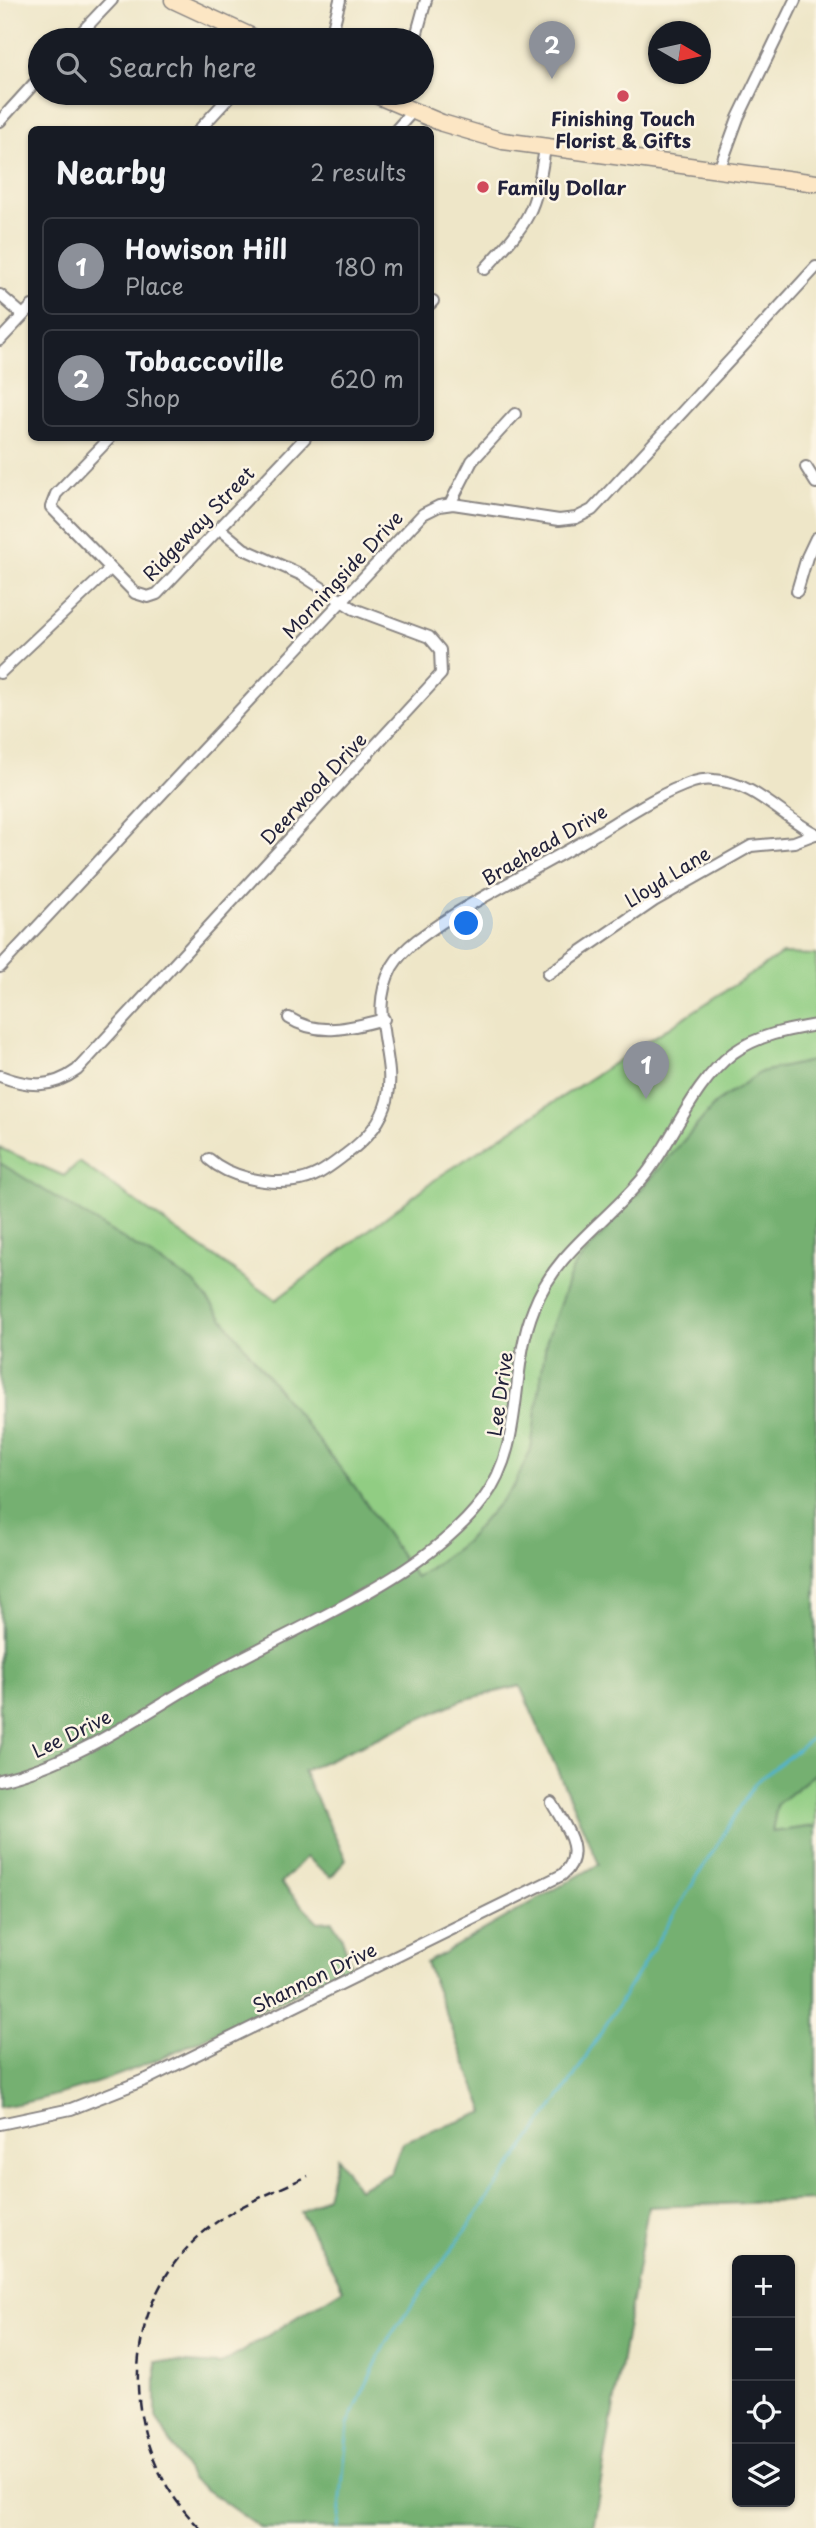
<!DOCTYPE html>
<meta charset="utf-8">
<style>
body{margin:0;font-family:"Playpen Sans",sans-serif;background:#20242c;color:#f1f3f6}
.controls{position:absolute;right:21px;bottom:21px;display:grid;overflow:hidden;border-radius:10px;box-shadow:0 2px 5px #0004}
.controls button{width:63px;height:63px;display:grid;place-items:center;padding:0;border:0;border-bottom:2px solid #363941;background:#171b24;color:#f1f3f6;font:35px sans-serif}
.compass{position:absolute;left:648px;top:21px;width:63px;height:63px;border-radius:50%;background:#171b24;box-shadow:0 2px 5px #0004;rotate:99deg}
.you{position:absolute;left:467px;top:924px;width:24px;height:24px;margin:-18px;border:5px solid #fff;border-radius:50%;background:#1a73e8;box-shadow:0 0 0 10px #1a73e833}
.badge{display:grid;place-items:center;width:46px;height:46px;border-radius:50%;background:#8c9099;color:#fff;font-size:23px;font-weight:700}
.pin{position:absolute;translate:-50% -58px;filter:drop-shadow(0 2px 4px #0008)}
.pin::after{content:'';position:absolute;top:37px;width:24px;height:21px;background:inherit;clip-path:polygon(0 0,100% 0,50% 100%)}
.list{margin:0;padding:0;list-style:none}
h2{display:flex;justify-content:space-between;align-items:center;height:91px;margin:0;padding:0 28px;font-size:30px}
h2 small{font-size:23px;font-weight:400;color:#9ea1a6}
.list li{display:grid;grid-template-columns:46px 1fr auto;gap:21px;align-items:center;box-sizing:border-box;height:98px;margin:0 14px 14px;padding:0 14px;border:2px solid #363941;border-radius:10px}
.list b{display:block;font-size:26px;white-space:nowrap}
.list p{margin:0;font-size:23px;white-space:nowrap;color:#9ea1a6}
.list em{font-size:23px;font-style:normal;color:#9ea1a6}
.icon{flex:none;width:38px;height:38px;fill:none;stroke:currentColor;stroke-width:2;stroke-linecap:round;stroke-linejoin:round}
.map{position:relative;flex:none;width:816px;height:2528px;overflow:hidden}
.search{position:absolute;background:#171b24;box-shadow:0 2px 5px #0004;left:28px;top:28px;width:406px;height:77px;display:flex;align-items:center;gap:18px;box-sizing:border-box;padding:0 24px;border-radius:38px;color:#9ea1a6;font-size:26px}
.panel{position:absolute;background:#171b24;box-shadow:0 2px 5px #0004;left:28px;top:126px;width:406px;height:315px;border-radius:10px}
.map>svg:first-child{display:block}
.green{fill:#91cd83;stroke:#5a785f;stroke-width:2}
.forest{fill:#74b071;stroke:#4b6956;stroke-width:2}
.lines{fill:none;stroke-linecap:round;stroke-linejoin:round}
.stream{stroke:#50b4cf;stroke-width:2.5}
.street-casing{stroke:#888482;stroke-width:14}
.secondary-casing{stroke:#888482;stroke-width:19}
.street{stroke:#fff;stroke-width:10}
.secondary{stroke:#fce6c4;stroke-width:16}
.rail{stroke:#22223b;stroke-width:2.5;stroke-dasharray:10 5;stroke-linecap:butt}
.poi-dot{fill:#d1495b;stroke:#fcf5e5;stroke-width:2.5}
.labels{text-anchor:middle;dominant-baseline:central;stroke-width:5;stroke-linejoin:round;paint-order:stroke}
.poi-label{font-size:19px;font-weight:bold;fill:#22223b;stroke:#fcf5e5}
.street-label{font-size:19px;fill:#22223b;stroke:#fcf5e5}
</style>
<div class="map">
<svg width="816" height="2528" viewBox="0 0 816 2528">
<rect width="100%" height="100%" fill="#fcf5e5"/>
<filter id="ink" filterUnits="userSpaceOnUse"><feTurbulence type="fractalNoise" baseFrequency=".0143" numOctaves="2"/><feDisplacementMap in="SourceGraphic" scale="14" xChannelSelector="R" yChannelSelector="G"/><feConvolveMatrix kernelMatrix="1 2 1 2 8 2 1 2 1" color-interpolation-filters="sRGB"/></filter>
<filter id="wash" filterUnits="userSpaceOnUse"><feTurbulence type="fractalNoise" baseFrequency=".00686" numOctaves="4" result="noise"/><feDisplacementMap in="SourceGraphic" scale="28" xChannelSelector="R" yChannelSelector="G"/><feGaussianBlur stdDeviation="1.57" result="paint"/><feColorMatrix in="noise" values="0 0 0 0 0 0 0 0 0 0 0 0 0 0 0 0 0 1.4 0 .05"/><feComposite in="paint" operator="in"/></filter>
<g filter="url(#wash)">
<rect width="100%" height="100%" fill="#eee6c8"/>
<!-- green -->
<g class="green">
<polygon points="782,954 816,955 816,1523 520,1686 462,1700 303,1771 0,1870 0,1148 64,1176 79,1162 276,1300 440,1176"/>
<polygon points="816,1773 816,1826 772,1832 777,1804"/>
</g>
<!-- forest -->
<path class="forest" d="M816,1060v713l-39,31 -5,28 44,-6v374l-168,7 -55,321h-332l-69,-48 -36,-63v-56l64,4 123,-76 -42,-77 26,-16 10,-39 21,32 33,-16 11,-31 83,-30 -59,-149 173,-99 -79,-178 -58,14 -159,71 43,88 -15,18 -25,-20 -25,26 37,39 14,-1 9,14 10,30c-114,55 -225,123 -351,142v-944l195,120 160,204 61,91 49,-36 49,-56 17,-37 15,-107 27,-74 144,-166 44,-30z"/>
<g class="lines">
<!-- stream -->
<polyline class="stream" points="338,2528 348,2424 386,2342 570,2083 755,1783 816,1735"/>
</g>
</g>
<g filter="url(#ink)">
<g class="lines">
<!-- street casing -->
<g class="street-casing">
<g id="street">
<polyline points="74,40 112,0"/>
<polyline points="330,40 340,0"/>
<polyline points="415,40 426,0"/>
<polyline points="0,121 40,77"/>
<polyline points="199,130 233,93"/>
<polyline points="396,130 412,112"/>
<polyline points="719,170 738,118 795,0"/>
<path d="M485,269c45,-49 50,-55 60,-121"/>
<polyline points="0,295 23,315"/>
<polyline points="430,304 433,301"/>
<polyline points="0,340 32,306"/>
<polyline points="110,438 56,494 51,507 135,593 148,597 157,594 305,438"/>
<polyline points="806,467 816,483"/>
<polyline points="450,504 472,461 515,414"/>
<polyline points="797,591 807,557 816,538"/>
<polyline points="0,673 110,569"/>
<polyline points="0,967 423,514 439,506 453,504 559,520 576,518 592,510 816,267"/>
<polyline points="548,974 654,901 751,846 794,842 815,834"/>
<path d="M289,1018c30,19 62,10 95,1"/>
<path d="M0,1076c29,11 51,13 77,-6l364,-396 -1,-24 -11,-13 -75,-28 -52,-34 -58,-26 -24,-20"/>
<path d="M209,1159c20,18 58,26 85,22 21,-2 35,-14 51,-26 89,-65 10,-119 47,-188 6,-10 16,-20 25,-27 49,-37 107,-64 160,-95 38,-21 75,-49 116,-63 7,-2 14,-3 21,-2 40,2 68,37 102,54"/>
<path d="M0,1780c82,-19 149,-71 221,-111 82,-45 206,-94 262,-169 43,-58 25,-128 51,-192 22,-58 76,-88 113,-135 29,-39 47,-90 86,-120 25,-18 54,-23 83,-28"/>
<path d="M0,2124l71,-15 76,-30 415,-204c26,-22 2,-50 -10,-72"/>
</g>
</g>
<!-- secondary casing -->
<g class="secondary-casing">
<g id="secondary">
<polyline points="173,0 259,40"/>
<polyline points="371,93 442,123 503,141 816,183"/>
</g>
</g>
<!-- street -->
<use href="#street" class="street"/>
<!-- secondary -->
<use href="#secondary" class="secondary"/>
<!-- rail -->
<path class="rail" d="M200,2528c-83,-80 -86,-227 10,-301 28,-22 66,-36 98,-51"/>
</g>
</g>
<!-- markers -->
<g class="poi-dot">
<circle cx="623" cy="96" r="7"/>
<circle cx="483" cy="187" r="7"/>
</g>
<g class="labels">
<!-- poi labels -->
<g class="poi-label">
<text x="623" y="118">Finishing Touch<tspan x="623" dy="22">Florist &amp; Gifts</tspan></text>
<text x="497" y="187" text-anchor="start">Family Dollar</text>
</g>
<!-- street labels -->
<g class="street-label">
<text transform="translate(198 523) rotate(-46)">Ridgeway Street</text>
<text transform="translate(342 574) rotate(-47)">Morningside Drive</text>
<text transform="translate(313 788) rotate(-47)">Deerwood Drive</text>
<text transform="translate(544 844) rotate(-30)">Braehead Drive</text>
<text transform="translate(667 876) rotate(-32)">Lloyd Lane</text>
<text transform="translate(499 1394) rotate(-82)">Lee Drive</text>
<text transform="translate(71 1733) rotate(-26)">Lee Drive</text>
<text transform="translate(314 1977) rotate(-26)">Shannon Drive</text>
</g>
</g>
</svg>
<div class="controls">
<button>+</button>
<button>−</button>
<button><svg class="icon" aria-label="locate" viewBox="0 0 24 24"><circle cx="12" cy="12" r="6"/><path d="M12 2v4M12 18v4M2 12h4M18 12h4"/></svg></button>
<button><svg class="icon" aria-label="layers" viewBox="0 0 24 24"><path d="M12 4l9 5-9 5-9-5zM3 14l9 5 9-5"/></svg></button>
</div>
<svg class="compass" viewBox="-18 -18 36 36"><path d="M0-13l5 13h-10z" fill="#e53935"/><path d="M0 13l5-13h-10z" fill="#9ea1a6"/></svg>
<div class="you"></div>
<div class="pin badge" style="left:646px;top:1099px">1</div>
<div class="pin badge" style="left:552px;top:79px">2</div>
<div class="search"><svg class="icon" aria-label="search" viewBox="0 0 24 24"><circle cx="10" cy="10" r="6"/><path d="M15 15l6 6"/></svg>Search here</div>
<section class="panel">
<h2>Nearby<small>2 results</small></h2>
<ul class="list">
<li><span class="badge">1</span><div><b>Howison Hill</b><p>Place</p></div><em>180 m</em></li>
<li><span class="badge">2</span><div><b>Tobaccoville</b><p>Shop</p></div><em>620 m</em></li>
</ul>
</section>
</div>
